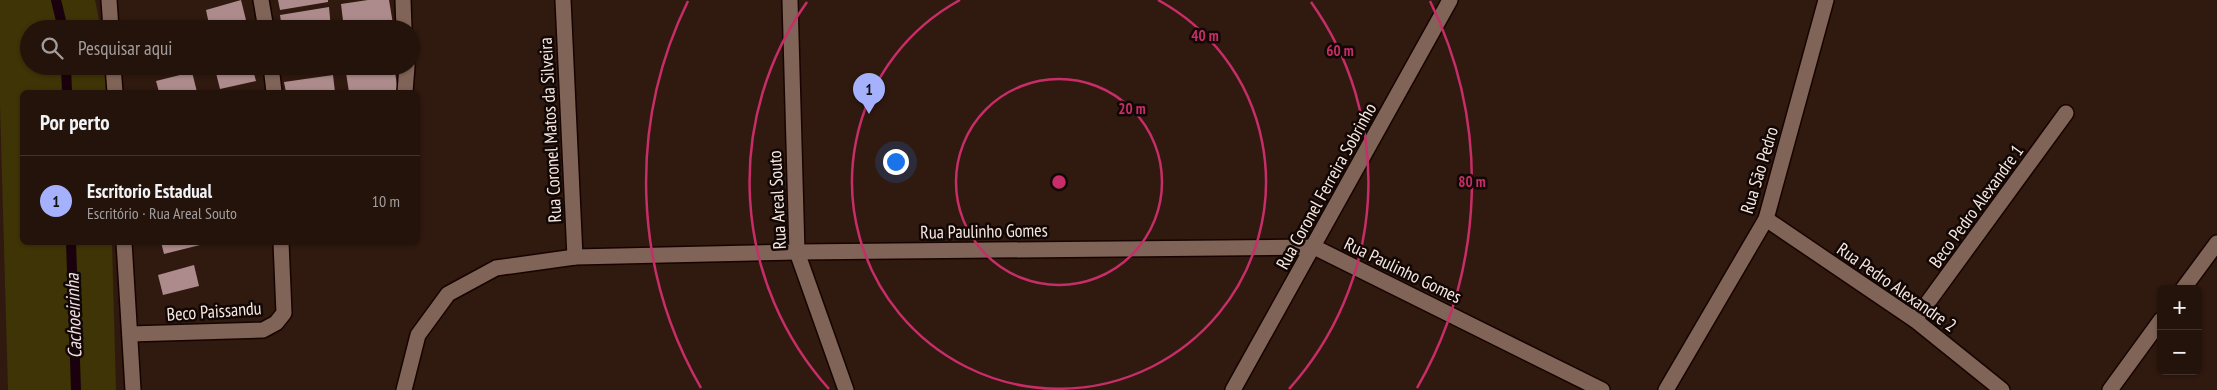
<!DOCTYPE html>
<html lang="pt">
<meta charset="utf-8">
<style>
body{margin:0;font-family:"PT Sans Narrow",sans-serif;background:#2c1c14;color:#f1f3f6}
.controls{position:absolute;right:15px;bottom:15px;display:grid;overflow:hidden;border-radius:8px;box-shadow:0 1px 4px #0004}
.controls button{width:45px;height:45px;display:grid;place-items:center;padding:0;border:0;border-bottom:1px solid #41322c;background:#24130b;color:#f1f3f6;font:25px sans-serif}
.you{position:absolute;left:895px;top:161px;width:18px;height:18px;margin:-12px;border:4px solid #fff;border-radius:50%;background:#1a73e8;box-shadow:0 0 0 8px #1a73e833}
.badge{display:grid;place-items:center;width:32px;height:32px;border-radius:50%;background:#a5b1fc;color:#111;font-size:16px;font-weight:700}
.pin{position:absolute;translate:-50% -41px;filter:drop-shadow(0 1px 2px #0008)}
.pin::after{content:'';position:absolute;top:26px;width:18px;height:15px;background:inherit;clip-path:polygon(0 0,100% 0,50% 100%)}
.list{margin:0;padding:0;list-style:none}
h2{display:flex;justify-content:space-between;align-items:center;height:65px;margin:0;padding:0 20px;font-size:21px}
h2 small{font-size:16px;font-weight:400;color:#a39e9d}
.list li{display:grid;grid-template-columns:32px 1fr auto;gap:15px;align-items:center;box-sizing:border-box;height:90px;padding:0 20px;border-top:1px solid #41322c}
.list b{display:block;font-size:19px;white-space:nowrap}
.list p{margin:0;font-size:16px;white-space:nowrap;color:#a39e9d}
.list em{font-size:16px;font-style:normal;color:#a39e9d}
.icon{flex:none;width:28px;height:28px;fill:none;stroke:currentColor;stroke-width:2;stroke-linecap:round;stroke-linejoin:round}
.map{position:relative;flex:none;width:2217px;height:390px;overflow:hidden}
.search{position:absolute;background:#24130b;box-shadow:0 1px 4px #0004;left:20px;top:20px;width:400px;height:55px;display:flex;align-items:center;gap:12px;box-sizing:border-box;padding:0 18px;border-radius:28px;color:#a39e9d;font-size:19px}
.panel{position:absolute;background:#24130b;box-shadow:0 1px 4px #0004;left:20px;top:90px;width:400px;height:155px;border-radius:8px}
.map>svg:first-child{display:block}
.green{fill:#3f3406}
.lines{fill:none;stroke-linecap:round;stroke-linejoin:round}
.stream{stroke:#1b000d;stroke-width:10}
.building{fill:#ad8b8c}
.minor-casing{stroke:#170400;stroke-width:18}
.minor{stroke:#806458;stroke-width:15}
.ring{fill:none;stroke:#c72d68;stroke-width:2.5}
.labels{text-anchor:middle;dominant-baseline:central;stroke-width:5;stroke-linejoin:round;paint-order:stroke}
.street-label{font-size:18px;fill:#f8e7e1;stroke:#110704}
.water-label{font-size:19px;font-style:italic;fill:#f2dde5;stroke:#110704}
.centre{fill:#c72d68;stroke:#110704;stroke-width:2.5}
.ring-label{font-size:15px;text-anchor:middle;font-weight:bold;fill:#c72d68;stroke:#110704;stroke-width:5;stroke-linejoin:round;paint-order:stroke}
</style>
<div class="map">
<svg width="2217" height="390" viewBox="0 0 2217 390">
<rect width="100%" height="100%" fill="#30190f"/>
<!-- green -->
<polygon class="green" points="0,0 95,0 101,29 29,29 29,66 105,66 106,92 22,92 22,242 112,243 116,390 8,390 0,105"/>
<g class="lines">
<!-- stream -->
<g class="stream">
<polyline points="56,0 63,29"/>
<polyline points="66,66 67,92"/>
<polyline points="71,242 76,390"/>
</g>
</g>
<!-- building -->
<g class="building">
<polygon points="241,0 246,20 210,29 206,10"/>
<polygon points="278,0 328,0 328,2 280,10"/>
<polygon points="368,0 389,0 393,24 362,29 344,29 341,4"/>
<polygon points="329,7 331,29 282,29 280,15"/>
<polygon points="227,66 252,66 256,81 220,89 215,69"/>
<polygon points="284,66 325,66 325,67 285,73"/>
<polygon points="386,66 394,66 398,92 349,92 346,73"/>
<polygon points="192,72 197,92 159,92 156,81"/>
<polygon points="333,75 335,92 286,92 284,82"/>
<polygon points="161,242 200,242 200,245 164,254"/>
<polygon points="194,265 199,286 163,295 158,275"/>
</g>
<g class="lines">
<!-- minor casing -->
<g class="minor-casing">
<g id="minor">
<polyline points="109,0 111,29"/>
<polyline points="261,0 266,29"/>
<polyline points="403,0 404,29"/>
<polyline points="563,0 575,257"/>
<polyline points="790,0 797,252 846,390"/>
<polyline points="113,66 115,92"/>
<polyline points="271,66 274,92"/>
<polyline points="405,92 407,66"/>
<polyline points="1766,219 1915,320 2002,390"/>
<polyline points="124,242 133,390"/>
<polyline points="2183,289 2217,243"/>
<polyline points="1915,320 2066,113"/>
<polyline points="130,334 263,330 276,323 284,313 281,242"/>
<polyline points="404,390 418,335 448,294 496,268 575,257 797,252 1314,247 1602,390"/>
<polyline points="1233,390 1450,0"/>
<polyline points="1666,390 1766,219 1826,0"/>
<polyline points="2110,390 2161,320"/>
</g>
</g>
<!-- minor -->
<use href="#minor" class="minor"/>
</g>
<!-- distance rings -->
<g class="ring">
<circle cx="1059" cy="182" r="103"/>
<path d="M1158 0A207 207 0 1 1 960 0"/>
<path d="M829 389A310 310 0 0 1 807 2M1311 2A310 310 0 0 1 1289 389"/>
<path d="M701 388A413 413 0 0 1 688 1M1430 1A413 413 0 0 1 1417 388"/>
</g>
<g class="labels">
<!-- street labels -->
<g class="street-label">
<text transform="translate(550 130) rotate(-93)">Rua Coronel Matos da Silveira</text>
<text transform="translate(1759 170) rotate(-73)">Rua São Pedro</text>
<text transform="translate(1326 186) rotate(-61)">Rua Coronel Ferreira Sobrinho</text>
<text transform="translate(777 200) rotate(-93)">Rua Areal Souto</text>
<text transform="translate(1976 206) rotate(-54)">Beco Pedro Alexandre 1</text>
<text transform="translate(984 231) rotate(-1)">Rua Paulinho Gomes</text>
<text transform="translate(1403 270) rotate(26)">Rua Paulinho Gomes</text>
<text transform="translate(1897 287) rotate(35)">Rua Pedro Alexandre 2</text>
<text transform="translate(214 311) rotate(-4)">Beco Paissandu</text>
</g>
<!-- water labels -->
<g class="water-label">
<text transform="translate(73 316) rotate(-92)">Cachoeirinha</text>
</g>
</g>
<circle cx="1059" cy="182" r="8" class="centre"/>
<g class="ring-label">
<text x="1205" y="41">40 m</text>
<text x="1340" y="56">60 m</text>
<text x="1132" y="114">20 m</text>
<text x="1472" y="187">80 m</text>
</g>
</svg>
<div class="controls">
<button>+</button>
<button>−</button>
</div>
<div class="you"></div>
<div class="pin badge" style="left:869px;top:114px">1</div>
<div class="search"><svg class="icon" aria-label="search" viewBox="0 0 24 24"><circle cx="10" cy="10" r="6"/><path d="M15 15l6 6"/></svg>Pesquisar aqui</div>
<section class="panel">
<h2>Por perto<small></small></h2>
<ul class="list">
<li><span class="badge">1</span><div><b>Escritorio Estadual</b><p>Escritório · Rua Areal Souto</p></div><em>10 m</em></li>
</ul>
</section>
</div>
